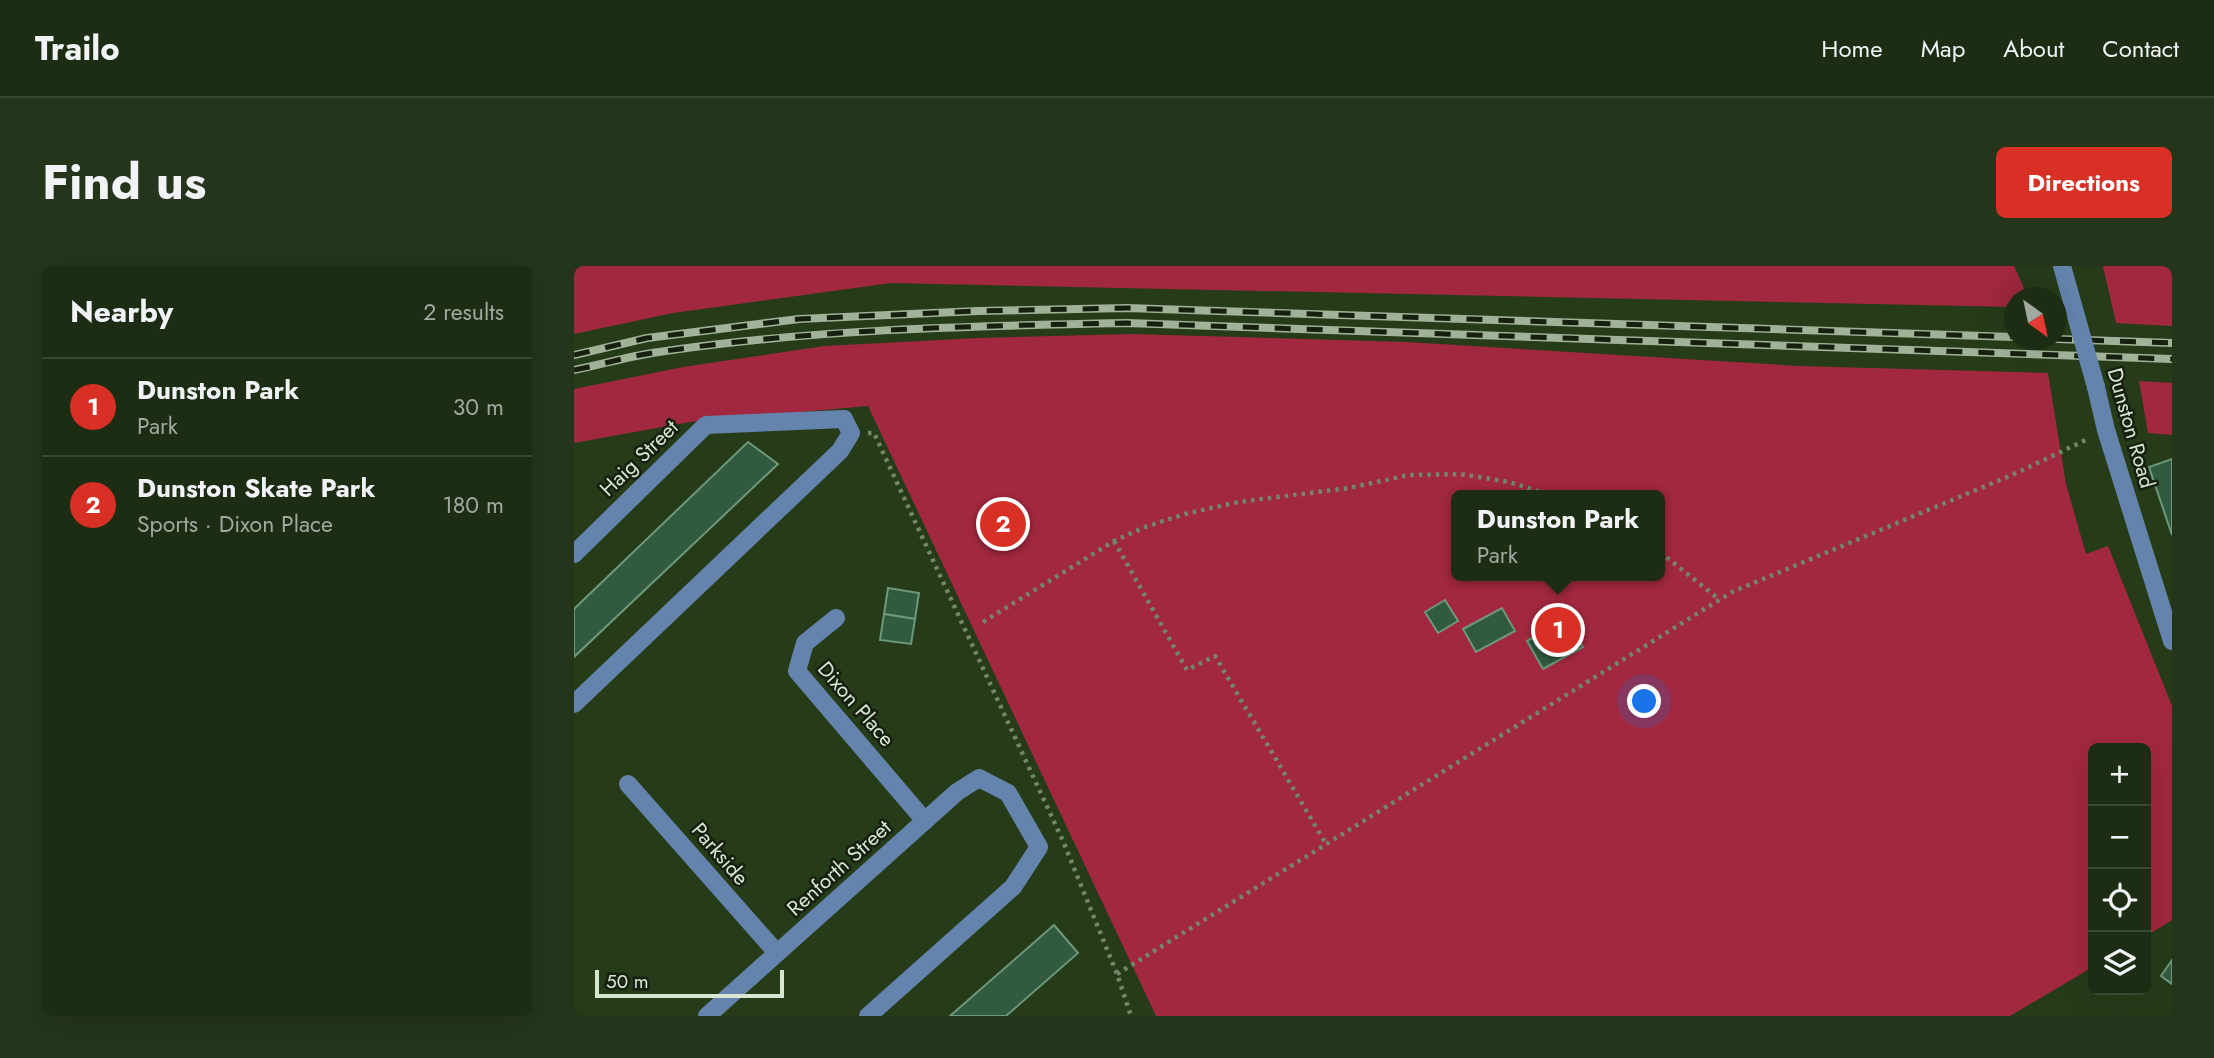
<!DOCTYPE html>
<meta charset="utf-8">
<style>
body{margin:0;font-family:Jost,sans-serif;background:#25351c;color:#f1f3f6}
.controls{position:absolute;right:21px;bottom:21px;display:grid;overflow:hidden;border-radius:10px;box-shadow:0 7px 28px #0002}
.controls button{width:63px;height:63px;display:grid;place-items:center;padding:0;border:0;border-bottom:2px solid #3a4933;background:#1c2d13;color:#f1f3f6;font:35px sans-serif}
.compass{position:absolute;left:1430px;top:21px;width:63px;height:63px;border-radius:50%;background:#1c2d13;box-shadow:0 7px 28px #0002;rotate:147deg}
.scale{position:absolute;left:21px;bottom:18px;width:189px;box-sizing:border-box;padding-left:7px;border:4px solid #d8e6d1;border-top:0;font-size:19px;line-height:24px;white-space:nowrap;color:#d8e6d1;-webkit-text-stroke:5px #161f10;paint-order:stroke}
.you{position:absolute;left:1071px;top:436px;width:24px;height:24px;margin:-18px;border:5px solid #fff;border-radius:50%;background:#1a73e8;box-shadow:0 0 0 10px #1a73e833}
.badge{display:grid;place-items:center;width:46px;height:46px;border-radius:50%;background:#d93025;color:#fff;font-size:23px;font-weight:700}
.pin{position:absolute;translate:-50% -50%;border:4px solid #fff;box-shadow:0 2px 7px #0006}
.popup{position:absolute;left:877px;top:224px;width:214px;height:91px;box-sizing:border-box;display:grid;place-content:center;border-radius:10px;background:#1c2d13;filter:drop-shadow(0 2px 5px #0005);font-size:23px;white-space:nowrap;color:#a0a8a0}
.popup b{font-size:26px;color:#f1f3f6}
.popup::after{content:'';position:absolute;left:50%;top:100%;margin-left:-14px;border:14px solid transparent;border-top-color:#1c2d13}
.list{margin:0;padding:0;list-style:none}
h2{display:flex;justify-content:space-between;align-items:center;height:91px;margin:0;padding:0 28px;font-size:30px}
h2 small{font-size:23px;font-weight:400;color:#a0a8a0}
.list li{display:grid;grid-template-columns:46px 1fr auto;gap:21px;align-items:center;box-sizing:border-box;height:98px;padding:0 28px;border-top:2px solid #3a4933}
.list b{display:block;font-size:26px;white-space:nowrap}
.list p{margin:0;font-size:23px;white-space:nowrap;color:#a0a8a0}
.list em{font-size:23px;font-style:normal;color:#a0a8a0}
.icon{flex:none;width:38px;height:38px;fill:none;stroke:currentColor;stroke-width:2;stroke-linecap:round;stroke-linejoin:round}
.map{position:relative;flex:none;width:1598px;height:750px;overflow:hidden;border-radius:10px}
header{display:flex;align-items:center;gap:42px;box-sizing:border-box;height:98px;padding:0 35px;background:#1c2d13;border-bottom:2px solid #3a4933}
header strong{font-size:33px}
nav{display:flex;gap:38px;margin-inline-start:auto;font-size:24px}
.intro{display:flex;align-items:center;justify-content:space-between;box-sizing:border-box;height:168px;padding:0 42px}
h1{margin:0;font-size:49px}
.button{padding:18px 32px;border-radius:10px;background:#d93025;color:#fff;font-size:24px;font-weight:700}
main{display:flex;gap:42px;padding:0 42px}
aside{flex:1;background:#1c2d13;border-radius:10px;box-shadow:0 7px 28px #0002}
.map>svg:first-child{display:block}
.green{fill:#a2283f;fill-rule:evenodd}
.building{fill:#315a40;stroke:#6d987b;stroke-width:2}
.lines{fill:none;stroke-linecap:round;stroke-linejoin:round}
.path{stroke:#74866a;stroke-width:4.5;stroke-dasharray:3.5 5;stroke-linecap:butt}
.minor{stroke:#6484ae;stroke-width:18}
.rail-casing{stroke:#a1b299;stroke-width:8}
.rail{stroke:#161f10;stroke-width:5;stroke-dasharray:16;stroke-linecap:butt}
.minor-bridge{stroke:#6484ae;stroke-width:18}
.labels{text-anchor:middle;dominant-baseline:central;stroke-width:5;stroke-linejoin:round;paint-order:stroke}
.street-label{font-size:21px;fill:#d8e6d1;stroke:#161f10}
</style>
<header>
<strong>Trailo</strong>
<nav><a>Home</a><a>Map</a><a>About</a><a>Contact</a></nav>
</header>
<div class="intro"><h1>Find us</h1><a class="button">Directions</a></div>
<main>
<aside>
<h2>Nearby<small>2 results</small></h2>
<ul class="list">
<li><span class="badge">1</span><div><b>Dunston Park</b><p>Park</p></div><em>30 m</em></li>
<li><span class="badge">2</span><div><b>Dunston Skate Park</b><p>Sports · Dixon Place</p></div><em>180 m</em></li>
</ul>
</aside>
<div class="map">
<svg width="1598" height="750" viewBox="0 0 1598 750">
<rect width="100%" height="100%" fill="#263c19"/>
<!-- green -->
<g class="green">
<polygon points="0,0 1440,0 1454,31 1440,32 1440,41 317,17 99,47 0,68"/>
<polygon points="1529,0 1598,0 1598,60 1542,57"/>
<path d="M557,68l276,8 392,24 249,7 18,111 20,70 22,-8 64,160v214l-26,16v-188h-53v219l-83,49h-854l-288,-610 -178,16 -116,21v-54l109,-22 142,-21 153,-8zM883,229h203v81h-203z"/>
<polygon points="1565,115 1598,117 1598,169 1574,167"/>
</g>
<!-- building -->
<g class="building">
<polygon points="174,176 204,198 0,391 0,343"/>
<polygon points="1598,193 1598,269 1575,201"/>
<polygon points="314,322 345,327 341,353 310,348"/>
<polygon points="871,334 884,355 864,367 851,346"/>
<polygon points="928,342 941,365 902,386 889,363"/>
<polygon points="310,348 341,353 337,378 306,374"/>
<polygon points="994,353 1009,381 969,403 953,375"/>
<polygon points="480,659 504,687 432,750 376,750"/>
<polygon points="1598,694 1598,718 1587,710"/>
</g>
<g class="lines">
<!-- path -->
<g class="path">
<polyline points="294,167 300,167 489,575 543,708 557,750"/>
<polyline points="540,275 613,404 641,390 752,578"/>
<polyline points="1086,286 1146,334"/>
<polyline points="409,356 540,275 571,261 611,248 664,236 775,222 835,209 886,208 935,216 976,229"/>
<polyline points="543,708 1158,326 1438,209 1514,173"/>
</g>
<!-- minor -->
<g class="minor">
<polyline points="1522,121 1532,164 1598,375"/>
<polyline points="0,288 132,159 270,153 277,167 266,185 0,438"/>
<polyline points="262,352 231,377 223,405 351,555"/>
<polyline points="54,518 203,687"/>
<polyline points="133,750 383,526 405,512 434,527 465,581 439,621 294,750"/>
</g>
<!-- rail casing -->
<g class="rail-casing">
<g id="rail">
<polyline points="1482,73 1598,77"/>
<polyline points="0,89 73,72 225,53 404,45 553,42 1440,71"/>
<path d="M0,104c26,-5 52,-13 78,-17 158,-24 316,-27 475,-30l1045,36"/>
</g>
</g>
<!-- rail -->
<use href="#rail" class="rail"/>
<!-- minor-bridge -->
<polyline class="minor-bridge" points="1488,0 1522,121"/>
</g>
<g class="labels">
<!-- street labels -->
<g class="street-label">
<text transform="translate(1557 162) rotate(74)">Dunston Road</text>
<text transform="translate(65 192) rotate(-44)">Haig Street</text>
<text transform="translate(282 438) rotate(49)">Dixon Place</text>
<text transform="translate(146 588) rotate(49)">Parkside</text>
<text transform="translate(265 602) rotate(-42)">Renforth Street</text>
</g>
</g>
</svg>
<div class="controls">
<button>+</button>
<button>−</button>
<button><svg class="icon" aria-label="locate" viewBox="0 0 24 24"><circle cx="12" cy="12" r="6"/><path d="M12 2v4M12 18v4M2 12h4M18 12h4"/></svg></button>
<button><svg class="icon" aria-label="layers" viewBox="0 0 24 24"><path d="M12 4l9 5-9 5-9-5zM3 14l9 5 9-5"/></svg></button>
</div>
<svg class="compass" viewBox="-18 -18 36 36"><path d="M0-13l5 13h-10z" fill="#e53935"/><path d="M0 13l5-13h-10z" fill="#a0a8a0"/></svg>
<div class="scale">50 m</div>
<div class="you"></div>
<div class="pin badge" style="left:984px;top:364px">1</div>
<div class="popup"><b>Dunston Park</b>Park</div>
<div class="pin badge" style="left:429px;top:258px">2</div>
</div>
</main>
